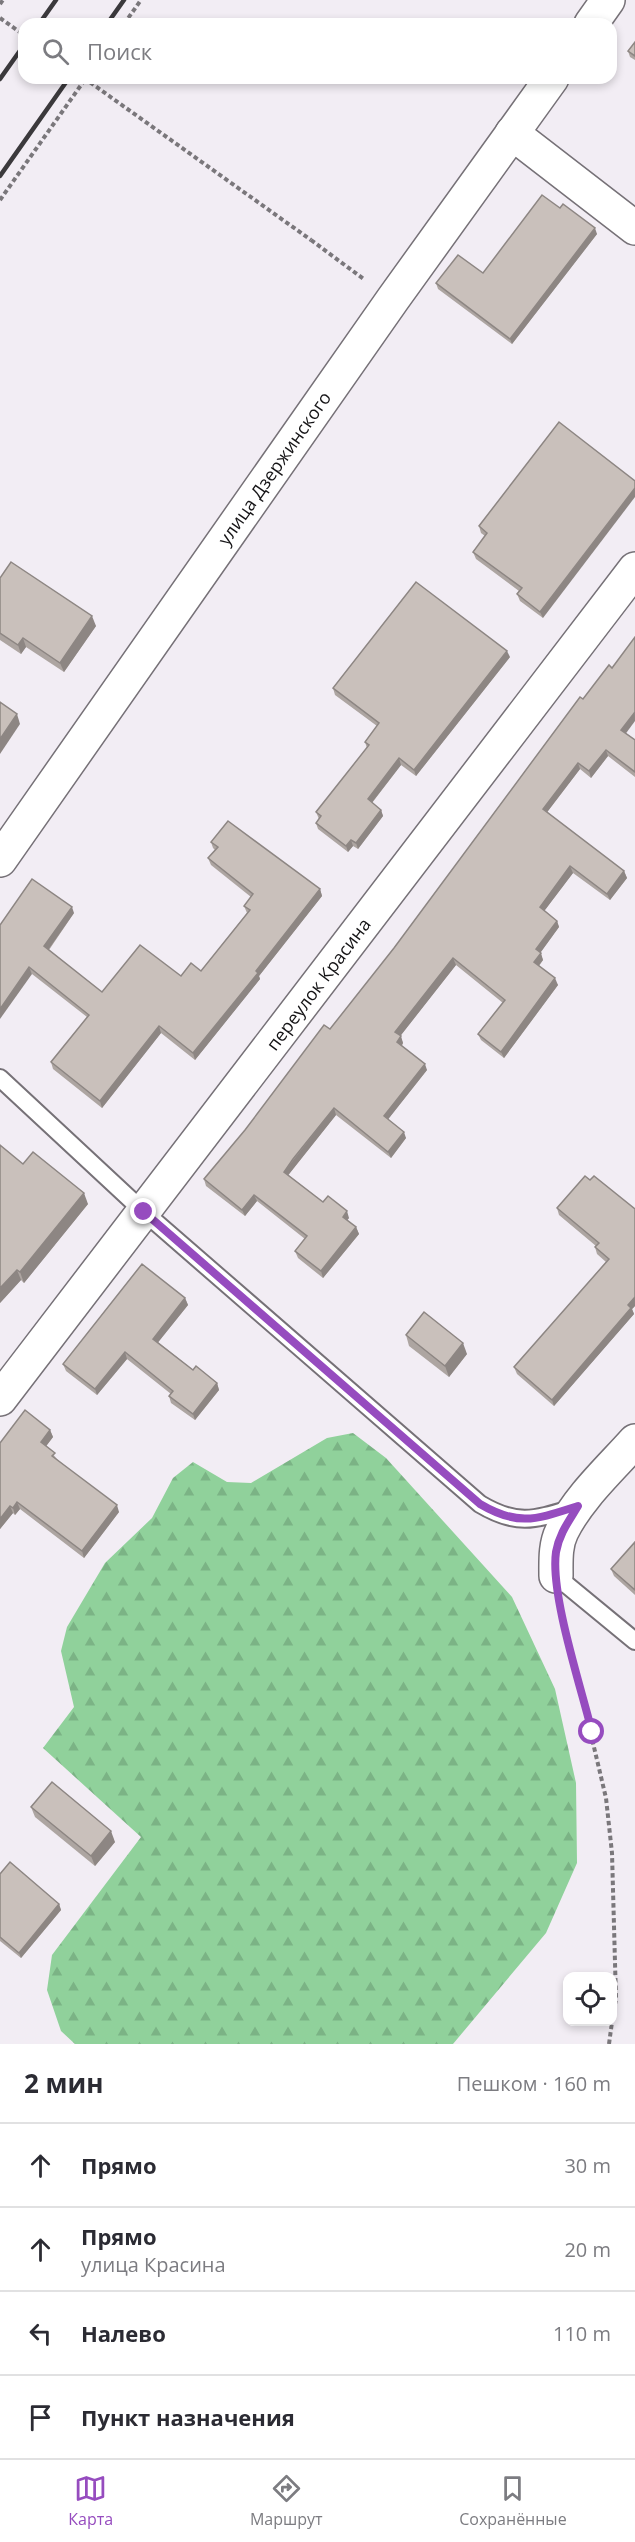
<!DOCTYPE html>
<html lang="ru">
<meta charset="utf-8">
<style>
body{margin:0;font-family:"Open Sans",sans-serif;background:#f7f7f7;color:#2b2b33}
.controls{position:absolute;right:18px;bottom:18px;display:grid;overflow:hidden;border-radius:12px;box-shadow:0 3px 9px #0003}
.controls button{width:54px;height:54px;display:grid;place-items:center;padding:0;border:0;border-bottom:2px solid #e1e1e2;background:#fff;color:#2b2b33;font:30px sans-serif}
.stop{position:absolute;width:18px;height:18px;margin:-14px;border:4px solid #964cbf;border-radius:50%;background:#fff}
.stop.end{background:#964cbf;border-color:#fff;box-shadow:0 2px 6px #0008}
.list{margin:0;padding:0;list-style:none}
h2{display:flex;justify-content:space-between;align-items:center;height:78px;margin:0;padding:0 24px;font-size:26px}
h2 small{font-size:20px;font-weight:400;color:#7c7c81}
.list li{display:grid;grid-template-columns:39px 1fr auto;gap:18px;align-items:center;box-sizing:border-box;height:84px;padding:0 24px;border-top:2px solid #e1e1e2}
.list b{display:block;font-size:22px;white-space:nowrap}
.list p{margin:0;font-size:20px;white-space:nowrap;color:#7c7c81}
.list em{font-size:20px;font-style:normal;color:#7c7c81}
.icon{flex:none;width:33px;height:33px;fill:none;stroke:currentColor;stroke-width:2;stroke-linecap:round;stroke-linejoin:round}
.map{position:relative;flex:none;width:635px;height:2044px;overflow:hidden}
.search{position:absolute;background:#fff;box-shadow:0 3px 9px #0003;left:18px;right:18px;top:18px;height:66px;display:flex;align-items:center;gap:15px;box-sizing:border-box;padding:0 21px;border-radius:18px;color:#7c7c81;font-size:22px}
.sheet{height:414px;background:#fff}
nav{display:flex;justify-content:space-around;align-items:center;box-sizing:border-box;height:84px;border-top:2px solid #e1e1e2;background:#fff;font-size:16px;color:#7c7c81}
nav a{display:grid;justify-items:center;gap:3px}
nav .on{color:#964cbf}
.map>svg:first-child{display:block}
.forest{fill:url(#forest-firs)}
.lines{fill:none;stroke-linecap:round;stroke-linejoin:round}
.lane-casing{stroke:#767177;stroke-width:20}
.street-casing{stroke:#767177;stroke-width:36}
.path{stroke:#7a777b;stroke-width:4;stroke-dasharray:4.5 3;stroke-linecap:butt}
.lane{stroke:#fff;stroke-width:16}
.street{stroke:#fff;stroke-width:33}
.rail{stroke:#3b393c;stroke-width:4.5}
.path-bridge{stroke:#7a777b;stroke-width:4;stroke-dasharray:4.5 3;stroke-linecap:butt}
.wall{fill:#ada5a1}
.shaded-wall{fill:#8d8683}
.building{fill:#c9c0bb;stroke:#8d8683;stroke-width:1.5}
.route{stroke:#964cbf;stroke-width:8}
.labels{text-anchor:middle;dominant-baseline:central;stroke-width:4.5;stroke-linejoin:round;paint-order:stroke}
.street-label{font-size:18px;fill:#151416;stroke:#fff}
</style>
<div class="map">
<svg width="635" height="2044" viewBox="0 0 635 2044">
<defs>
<pattern id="forest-firs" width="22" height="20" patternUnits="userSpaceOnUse" patternTransform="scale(1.5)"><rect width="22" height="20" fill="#90d19b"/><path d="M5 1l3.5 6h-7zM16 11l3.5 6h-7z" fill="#7bb385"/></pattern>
</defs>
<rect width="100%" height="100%" fill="#f2edf4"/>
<!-- forest -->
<polygon class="forest" points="353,1433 386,1458 512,1597 555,1689 576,1783 577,1863 546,1933 453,2044 75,2044 61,2031 47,1990 52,1955 141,1837 43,1748 74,1707 61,1651 67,1627 105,1563 152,1518 173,1478 193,1462 227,1482 251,1483 327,1438"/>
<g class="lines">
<!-- lane casing -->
<g class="lane-casing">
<g id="lane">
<path d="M0,1078l144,134 336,292c37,22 54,16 93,4"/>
<polyline points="556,1576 635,1641"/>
</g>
</g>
<!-- street casing -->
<g class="street-casing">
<g id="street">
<polyline points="591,24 608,0"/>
<polyline points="512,133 635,228"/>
<polyline points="0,860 393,299 552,78"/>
<polyline points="0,1399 635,569"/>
<path d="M556,1576c0,-15 -1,-31 6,-45 17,-34 48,-62 73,-90"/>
</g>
</g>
<!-- path -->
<g class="path">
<polyline points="0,4 3,0"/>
<polyline points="0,18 24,35"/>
<polyline points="124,24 141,0"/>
<polyline points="0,200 86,78"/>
<polyline points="311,240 365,280"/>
<polyline points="563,1616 606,1798 612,1853 616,1999 612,2021"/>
<polyline points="609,2044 612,2022"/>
</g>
<!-- lane -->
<use href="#lane" class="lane"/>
<!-- street -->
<use href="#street" class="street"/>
<!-- rail -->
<g class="rail">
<polyline points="39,24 56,0"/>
<polyline points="107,24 124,0"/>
<polyline points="0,79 24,45"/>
<polyline points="0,176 69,78"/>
</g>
<!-- path-bridge -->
<polyline class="path-bridge" points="84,78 311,240"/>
</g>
<!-- wall -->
<g class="wall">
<polygon points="635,42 635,60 630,57 628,51"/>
<polygon points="560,208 597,234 512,344 438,289 436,283 483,273"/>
<polygon points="559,422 543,618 520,601 517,594 519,591 476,559 473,552 485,536 481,533 479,526"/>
<polygon points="0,578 96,626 64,672 26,647 21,654 0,640"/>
<polygon points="510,657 416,776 401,765 372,803 381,810 383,816 358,849 353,846 348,852 318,829 316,823 319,819 316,812 367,748 365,742 377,726 335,695 333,688"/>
<polygon points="580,697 635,740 635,777 608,756 591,778 580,769 547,812 624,871 627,878 610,900 573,873 544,911 557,921 559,927 540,953 543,960 539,966 558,985 504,1058 481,1040 478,1034 503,1003 456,965 400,1036 403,1043 402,1046 427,1070 388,1119 406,1138 391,1158 336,1115 288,1175 323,1202 349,1218 347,1220 356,1227 359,1234 323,1278 298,1258 295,1251 305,1239 257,1201 245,1216 206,1186 204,1179 330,1029 394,948"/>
<polygon points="211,842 320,889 322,896 259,976 260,979 195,1060 161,1033 102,1108 53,1069 51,1062 87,1017 32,974 0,925 74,913 49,950 102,992 181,976 201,971 247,913 244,906 251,897 211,865 208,858 215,850 213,848"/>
<polygon points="23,1164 88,1204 24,1283 21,1280 0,1303"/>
<polygon points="590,1180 635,1209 635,1306 632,1309 634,1314 554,1406 517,1374 514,1367 606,1262 597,1254 595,1247 596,1246 559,1215 557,1208"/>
<polygon points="185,1298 188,1305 158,1342 193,1370 217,1383 219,1390 195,1420 171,1403 169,1396 171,1394 127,1359 97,1395 66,1371 63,1364"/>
<polygon points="406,1335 467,1354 449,1377 409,1346"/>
<polygon points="50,1430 53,1437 46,1446 57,1459 119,1512 84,1558 20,1509 15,1515 13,1513 0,1529 0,1443"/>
<polygon points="635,1542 635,1595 614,1576 611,1569"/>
<polygon points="31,1807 115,1842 95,1866 35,1817"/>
<polygon points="0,1874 59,1904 61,1910 21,1958 0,1941"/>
</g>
<!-- shaded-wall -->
<g class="shaded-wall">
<polygon points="595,228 597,234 512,344 510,339"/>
<polygon points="635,488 635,497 543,618 540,612"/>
<polygon points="92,616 96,626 64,672 60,663"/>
<polygon points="23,638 26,647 21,654 18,645"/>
<polygon points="507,651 510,657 416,776 414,770"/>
<polygon points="635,712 635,721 624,736 621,730"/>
<polygon points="17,714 20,724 0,754 0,739"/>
<polygon points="606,750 608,756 591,778 589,771"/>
<polygon points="399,758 401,765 370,805 368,799"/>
<polygon points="578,763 580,769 545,815 543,809"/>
<polygon points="381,810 383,816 358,849 356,843"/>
<polygon points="351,840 353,846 348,852 346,846"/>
<polygon points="570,866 573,873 542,914 540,907"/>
<polygon points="624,871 627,878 610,900 607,894"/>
<polygon points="320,889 322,896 259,976 260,979 195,1060 193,1053 256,971"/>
<polygon points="72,907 74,913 46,953 44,946"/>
<polygon points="557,921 559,927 538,956 536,949"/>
<polygon points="541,953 543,960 536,969 534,962"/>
<polygon points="453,958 456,965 398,1039 395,1032"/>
<polygon points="29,967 32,974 0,1019 0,1009"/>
<polygon points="555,978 558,985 504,1058 501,1052"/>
<polygon points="159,1026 161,1033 102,1108 100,1101"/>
<polygon points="401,1036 403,1043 399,1049 397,1042"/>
<polygon points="425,1064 427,1070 386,1122 384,1116"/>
<polygon points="334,1108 336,1115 286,1178 284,1172"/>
<polygon points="404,1132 406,1138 391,1158 388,1152"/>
<polygon points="84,1193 88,1204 24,1283 20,1272"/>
<polygon points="254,1195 257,1201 245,1216 242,1210"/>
<polygon points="347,1211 349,1218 345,1223 343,1217"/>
<polygon points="356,1227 359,1234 323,1278 321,1271"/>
<polygon points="17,1270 21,1280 0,1303 0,1288"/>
<polygon points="635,1297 635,1306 632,1309 634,1314 554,1406 552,1400"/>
<polygon points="185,1298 188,1305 156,1345 153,1339"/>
<polygon points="463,1343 467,1354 449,1377 445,1366"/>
<polygon points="125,1352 127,1359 97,1395 95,1389"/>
<polygon points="217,1383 219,1390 195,1420 193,1414"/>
<polygon points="50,1430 53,1437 44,1449 41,1442"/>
<polygon points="17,1502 20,1509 15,1515 13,1508"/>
<polygon points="117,1505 119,1512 84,1558 82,1551"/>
<polygon points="10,1506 13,1513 0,1529 0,1519"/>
<polygon points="111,1831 115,1842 95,1866 91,1856"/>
<polygon points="59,1904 61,1910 21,1958 19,1953"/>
</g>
<!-- building -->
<g class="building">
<polygon points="635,42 635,56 628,51"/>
<polygon points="542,195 560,208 563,204 595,228 510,339 436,283 458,255 483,273"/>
<polygon points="559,422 635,481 635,488 540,612 517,594 522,588 473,552 487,533 479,526"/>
<polygon points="11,562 92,616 60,663 23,638 18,645 0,633 0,578"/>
<polygon points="416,582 507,651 414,770 399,758 368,799 381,810 356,843 351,840 346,846 316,823 321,816 316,812 369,745 365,742 379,723 333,688"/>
<polygon points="635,637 635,712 621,730 635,740 635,772 606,750 589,771 578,763 543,809 624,871 607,894 570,866 540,907 557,921 536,949 541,953 534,962 555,978 501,1052 478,1034 505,1000 453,958 395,1032 401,1036 397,1042 425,1064 384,1116 404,1132 388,1152 334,1108 293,1159 284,1172 323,1202 328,1196 347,1211 343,1217 356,1227 321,1271 295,1251 307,1236 254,1195 242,1210 204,1179 245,1130 324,1025 330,1029 394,948 580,697 583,699 609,665 612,668"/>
<polygon points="0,702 17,714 0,739"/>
<polygon points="228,821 320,889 256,971 258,973 193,1053 159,1026 100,1101 51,1062 89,1015 29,967 0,1009 0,925 32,879 72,907 44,946 102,992 140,945 181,976 191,963 201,971 250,910 244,906 253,894 208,858 218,847 211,842"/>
<polygon points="0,1145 23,1164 33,1152 84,1193 20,1272 17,1270 0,1288"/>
<polygon points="585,1176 590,1180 594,1176 635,1209 635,1297 628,1305 631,1308 552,1400 514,1367 609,1259 595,1247 599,1243 557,1208"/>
<polygon points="142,1264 185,1298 153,1339 193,1370 196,1366 217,1383 193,1414 169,1396 173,1391 125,1352 95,1389 63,1364"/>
<polygon points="424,1312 463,1343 445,1366 406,1335"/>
<polygon points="25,1410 50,1430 41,1442 55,1453 52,1456 117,1505 82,1551 17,1502 13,1508 10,1506 0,1519 0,1443"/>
<polygon points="635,1542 635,1590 611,1569"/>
<polygon points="52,1782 111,1831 91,1856 31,1807"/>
<polygon points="10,1862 59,1904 19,1953 0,1937 0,1874"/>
</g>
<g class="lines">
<!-- route -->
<path class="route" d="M144,1212l336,292c39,23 57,15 98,2 -9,15 -19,28 -22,46 -6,42 25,135 36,180"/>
</g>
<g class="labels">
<!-- street labels -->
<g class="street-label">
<text transform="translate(274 468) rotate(-55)">улица Дзержинского</text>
<text transform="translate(318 984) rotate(-53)">переулок Красина</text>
</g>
</g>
</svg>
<div class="controls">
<button><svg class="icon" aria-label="locate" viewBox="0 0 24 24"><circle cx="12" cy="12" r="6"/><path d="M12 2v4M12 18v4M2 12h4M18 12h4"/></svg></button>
</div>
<div class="stop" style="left:592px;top:1732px"></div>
<div class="stop end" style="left:144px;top:1212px"></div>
<div class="search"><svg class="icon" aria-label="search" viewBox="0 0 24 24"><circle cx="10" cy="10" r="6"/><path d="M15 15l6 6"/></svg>Поиск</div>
</div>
<section class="sheet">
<h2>2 мин<small>Пешком · 160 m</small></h2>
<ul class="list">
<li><svg class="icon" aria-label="ahead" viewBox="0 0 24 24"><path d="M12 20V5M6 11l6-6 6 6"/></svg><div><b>Прямо</b></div><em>30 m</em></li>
<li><svg class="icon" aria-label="ahead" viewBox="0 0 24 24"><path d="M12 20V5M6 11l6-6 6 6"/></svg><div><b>Прямо</b><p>улица Красина</p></div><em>20 m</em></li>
<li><svg class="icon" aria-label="left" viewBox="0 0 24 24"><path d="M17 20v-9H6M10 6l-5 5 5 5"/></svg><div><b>Налево</b></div><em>110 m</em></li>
<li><svg class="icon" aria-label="arrive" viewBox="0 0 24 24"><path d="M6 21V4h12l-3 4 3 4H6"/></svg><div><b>Пункт назначения</b></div></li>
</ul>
</section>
<nav>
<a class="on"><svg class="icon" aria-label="map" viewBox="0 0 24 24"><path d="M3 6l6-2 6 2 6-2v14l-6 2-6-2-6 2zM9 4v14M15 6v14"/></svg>Карта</a>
<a><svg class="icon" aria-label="directions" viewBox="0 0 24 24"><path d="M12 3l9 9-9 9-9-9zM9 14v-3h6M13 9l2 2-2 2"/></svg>Маршрут</a>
<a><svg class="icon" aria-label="saved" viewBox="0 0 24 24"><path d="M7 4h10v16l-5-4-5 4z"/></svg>Сохранённые</a>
</nav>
